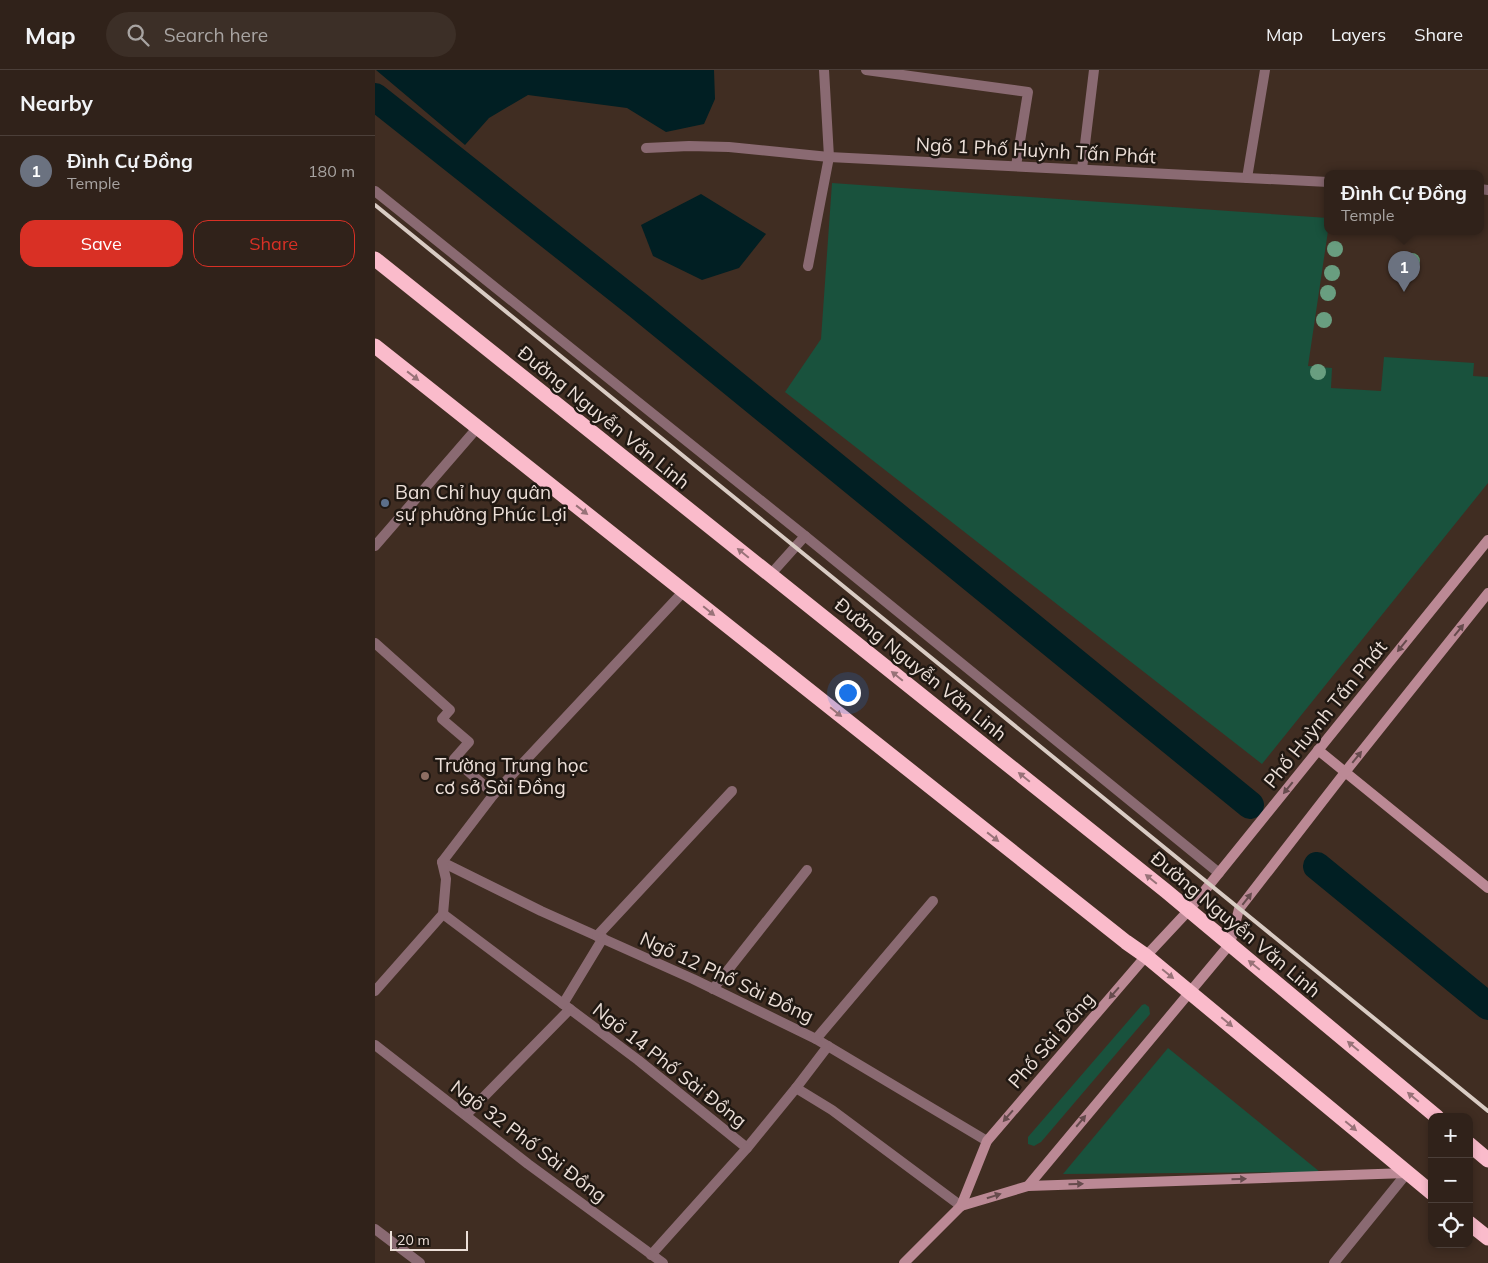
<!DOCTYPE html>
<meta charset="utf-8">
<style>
body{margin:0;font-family:Mulish,sans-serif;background:#3c2f27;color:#f1f3f6}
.controls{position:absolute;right:15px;bottom:15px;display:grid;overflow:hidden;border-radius:10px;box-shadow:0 2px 8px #0003}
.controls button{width:45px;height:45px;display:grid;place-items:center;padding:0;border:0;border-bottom:1px solid #4b3f39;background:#30221a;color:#f1f3f6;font:25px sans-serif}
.scale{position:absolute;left:15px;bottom:12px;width:78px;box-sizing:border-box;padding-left:5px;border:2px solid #ecdfd8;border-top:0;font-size:14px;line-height:18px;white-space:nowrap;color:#ecdfd8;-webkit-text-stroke:4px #201812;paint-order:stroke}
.you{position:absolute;left:472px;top:622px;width:18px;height:18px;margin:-12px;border:4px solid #fff;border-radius:50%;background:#1a73e8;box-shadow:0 0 0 8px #1a73e833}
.badge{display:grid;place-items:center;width:32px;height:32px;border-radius:50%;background:#d93025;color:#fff;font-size:16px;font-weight:700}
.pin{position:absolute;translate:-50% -41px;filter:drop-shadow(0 1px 2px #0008)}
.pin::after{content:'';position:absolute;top:26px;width:18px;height:15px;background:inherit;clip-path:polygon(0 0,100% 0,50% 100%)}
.popup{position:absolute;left:949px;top:100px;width:160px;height:65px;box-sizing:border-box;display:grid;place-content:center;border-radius:10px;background:#30221a;filter:drop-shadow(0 1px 4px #0005);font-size:16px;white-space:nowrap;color:#a8a4a2}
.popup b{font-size:19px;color:#f1f3f6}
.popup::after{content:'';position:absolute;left:50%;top:100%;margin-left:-10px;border:10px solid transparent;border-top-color:#30221a}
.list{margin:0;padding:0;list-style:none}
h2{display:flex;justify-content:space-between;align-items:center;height:65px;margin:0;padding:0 20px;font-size:21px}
h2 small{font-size:16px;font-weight:400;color:#a8a4a2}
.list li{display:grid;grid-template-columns:32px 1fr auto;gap:15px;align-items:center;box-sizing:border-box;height:70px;padding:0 20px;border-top:1px solid #4b3f39}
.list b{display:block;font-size:19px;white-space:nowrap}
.list p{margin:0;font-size:16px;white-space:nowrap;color:#a8a4a2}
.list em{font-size:16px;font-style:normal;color:#a8a4a2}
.actions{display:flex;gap:10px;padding:15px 20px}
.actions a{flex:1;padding:11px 0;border:1px solid #d93025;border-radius:15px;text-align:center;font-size:18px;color:#d93025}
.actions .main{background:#d93025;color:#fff}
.icon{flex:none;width:28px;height:28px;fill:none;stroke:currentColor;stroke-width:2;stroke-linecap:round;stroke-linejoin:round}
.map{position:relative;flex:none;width:1113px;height:1193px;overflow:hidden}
header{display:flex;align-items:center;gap:30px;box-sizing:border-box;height:70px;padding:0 25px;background:#30221a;border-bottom:1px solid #4b3f39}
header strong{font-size:24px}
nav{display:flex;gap:28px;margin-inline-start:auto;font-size:18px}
.search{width:350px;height:45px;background:#3c2f27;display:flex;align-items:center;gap:12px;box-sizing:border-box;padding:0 18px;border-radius:28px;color:#a8a4a2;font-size:19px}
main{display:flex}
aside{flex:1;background:#30221a}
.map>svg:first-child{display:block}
.green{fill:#19523d}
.water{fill:#011f23}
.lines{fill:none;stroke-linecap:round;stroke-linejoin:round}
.canal{stroke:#011f23;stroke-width:28}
.lane{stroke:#8a6a72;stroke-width:10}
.street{stroke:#8a6a72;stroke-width:10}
.secondary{stroke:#bb8995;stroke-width:10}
.highway{stroke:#fabbcb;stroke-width:15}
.rail{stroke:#d9ccc4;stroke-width:4}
.tree{fill:#699e80}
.oneway{fill:#987278}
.oneway2{fill:#664b4d}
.service-dot{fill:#5c6f8a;stroke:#201812;stroke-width:2}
.education-dot{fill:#8d6e63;stroke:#201812;stroke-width:2}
.labels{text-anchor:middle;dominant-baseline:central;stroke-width:5;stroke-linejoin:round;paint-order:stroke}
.street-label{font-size:19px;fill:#ecdfd8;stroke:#201812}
.poi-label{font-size:19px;fill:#ecdfd8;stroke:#201812;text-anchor:start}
</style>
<header>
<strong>Map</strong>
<div class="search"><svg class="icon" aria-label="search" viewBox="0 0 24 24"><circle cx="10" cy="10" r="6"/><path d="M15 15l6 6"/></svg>Search here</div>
<nav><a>Map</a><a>Layers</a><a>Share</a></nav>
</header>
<main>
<aside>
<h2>Nearby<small></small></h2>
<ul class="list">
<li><span class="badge" style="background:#6b7280">1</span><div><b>Đình Cự Đồng</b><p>Temple</p></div><em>180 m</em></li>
</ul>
<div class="actions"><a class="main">Save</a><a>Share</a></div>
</aside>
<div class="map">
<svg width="1113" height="1193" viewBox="0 0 1113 1193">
<rect width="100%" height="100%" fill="#402d22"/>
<!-- green -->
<g class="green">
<polygon points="457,113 953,148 953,161 933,296 957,298 956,318 1006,321 1009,287 1099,293 1098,306 1113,307 1113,413 887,694 410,322 446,269"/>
<polygon points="770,934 774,937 775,944 666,1072 659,1076 653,1074 653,1067 767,935"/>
<polygon points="793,978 945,1102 688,1104"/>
</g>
<!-- water -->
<g class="water">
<polygon points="1,0 339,0 340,29 329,54 291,62 252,38 153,25 114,48 90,75"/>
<polygon points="326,124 391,164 364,198 327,210 278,186 266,155"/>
</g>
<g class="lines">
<!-- canal -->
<g class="canal">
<polyline points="0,27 264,236 875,735"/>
<polyline points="942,796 1113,936"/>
</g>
<!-- lane -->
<g class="lane">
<polyline points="491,0 653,22 641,96"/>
<polyline points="707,99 719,0"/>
<polyline points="872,108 890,0"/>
<polyline points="0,121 430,466 844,803"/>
<polyline points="433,196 454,87 449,0"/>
<polyline points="395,505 430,466"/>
<polyline points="0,573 75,640 67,649 94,672 79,689 119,724"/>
<polyline points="67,792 166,841 318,909 441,969 612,1071"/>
<polyline points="222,866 357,721"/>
<polyline points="338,919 432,800"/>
<polyline points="188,934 228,868"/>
<polyline points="441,969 558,831"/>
<polyline points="421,1018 453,976"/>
</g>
<!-- street -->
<g class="street">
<polyline points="271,78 314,76 354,77 454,87 953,112"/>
<polyline points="1105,119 1113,120"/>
<polyline points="0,476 103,357"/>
<polyline points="68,844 263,990 372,1078 421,1018 457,1040 586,1136"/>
<polyline points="0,921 68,844 71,809 67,792 119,724 309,521"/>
<polyline points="0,975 153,1094 288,1193"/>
<polyline points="91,1045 195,939"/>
<polyline points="0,1159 45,1193"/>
<polyline points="276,1185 372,1078"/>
<polyline points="959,1193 1032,1103"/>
</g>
<!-- secondary -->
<g class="secondary">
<polyline points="943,680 1113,818"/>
<polyline points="653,1116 1032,1103"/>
<polyline points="586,1136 653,1116 855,874 864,839 971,701 1113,523"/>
<polyline points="529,1193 586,1136 612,1071 771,886 814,840 1113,470"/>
</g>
<!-- highway -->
<g class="highway">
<polyline points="0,189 791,821 1062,1047"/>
<polyline points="0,276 751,872 771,886 1057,1123"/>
<polyline points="1094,1074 1113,1090"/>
<polyline points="1094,1153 1113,1168"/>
</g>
<!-- rail -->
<polyline class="rail" points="0,135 1113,1041"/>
</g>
<!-- trees -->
<g class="tree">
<circle cx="960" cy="179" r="8"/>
<circle cx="1037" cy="191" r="8"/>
<circle cx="957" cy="203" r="8"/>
<circle cx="953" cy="223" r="8"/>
<circle cx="949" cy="250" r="8"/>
<circle cx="943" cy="302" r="8"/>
</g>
<!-- one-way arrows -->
<defs><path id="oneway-solid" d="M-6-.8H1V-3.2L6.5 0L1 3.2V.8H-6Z" transform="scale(1.25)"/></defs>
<g class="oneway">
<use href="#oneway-solid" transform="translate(38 306) rotate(38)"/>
<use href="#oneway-solid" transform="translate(207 440) rotate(38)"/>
<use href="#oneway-solid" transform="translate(368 483) rotate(-141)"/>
<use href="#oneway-solid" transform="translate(334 541) rotate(39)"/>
<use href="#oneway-solid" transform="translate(522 606) rotate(-141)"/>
<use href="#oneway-solid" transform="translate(461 642) rotate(39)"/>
<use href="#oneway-solid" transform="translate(649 707) rotate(-141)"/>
<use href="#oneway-solid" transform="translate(618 767) rotate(38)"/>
<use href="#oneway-solid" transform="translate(776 809) rotate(-141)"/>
<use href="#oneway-solid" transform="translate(879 895) rotate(-141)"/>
<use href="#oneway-solid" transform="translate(793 904) rotate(39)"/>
<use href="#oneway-solid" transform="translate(852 952) rotate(40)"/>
<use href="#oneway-solid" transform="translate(978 976) rotate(-140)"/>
<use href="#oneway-solid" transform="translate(1038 1027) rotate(-140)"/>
<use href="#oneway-solid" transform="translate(976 1056) rotate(40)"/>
</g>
<g class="oneway2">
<use href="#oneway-solid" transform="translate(1084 560) rotate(-51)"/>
<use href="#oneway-solid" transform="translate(1027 576) rotate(129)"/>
<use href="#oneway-solid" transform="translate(982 687) rotate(-51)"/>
<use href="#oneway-solid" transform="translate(913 718) rotate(129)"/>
<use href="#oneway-solid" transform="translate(872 829) rotate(-52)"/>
<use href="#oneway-solid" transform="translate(739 923) rotate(131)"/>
<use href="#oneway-solid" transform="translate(633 1046) rotate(131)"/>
<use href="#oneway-solid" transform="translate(706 1051) rotate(-50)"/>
<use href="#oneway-solid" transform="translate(864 1109) rotate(-2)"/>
<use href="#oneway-solid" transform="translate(701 1114) rotate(-2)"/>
<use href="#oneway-solid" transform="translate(619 1126) rotate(-17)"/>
</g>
<!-- markers -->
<circle class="service-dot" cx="10" cy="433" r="5"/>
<circle class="education-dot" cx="50" cy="706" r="5"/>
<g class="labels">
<!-- street labels -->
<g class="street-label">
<text transform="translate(661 80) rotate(3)">Ngõ 1 Phố Huỳnh Tấn Phát</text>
<text transform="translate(229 347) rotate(39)">Đường Nguyễn Văn Linh</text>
<text transform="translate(546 599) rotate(39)">Đường Nguyễn Văn Linh</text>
<text transform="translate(950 644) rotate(-51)">Phố Huỳnh Tấn Phát</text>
<text transform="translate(861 854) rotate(40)">Đường Nguyễn Văn Linh</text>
<text transform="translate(352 907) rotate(25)">Ngõ 12 Phố Sài Đồng</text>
<text transform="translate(676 970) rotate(-49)">Phố Sài Đồng</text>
<text transform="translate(295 995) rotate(38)">Ngõ 14 Phố Sài Đồng</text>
<text transform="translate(154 1071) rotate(37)">Ngõ 32 Phố Sài Đồng</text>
</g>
<!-- poi labels -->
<g class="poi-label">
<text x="20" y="422">Ban Chỉ huy quân<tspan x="20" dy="22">sự phường Phúc Lợi</tspan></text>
<text x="60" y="695">Trường Trung học<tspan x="60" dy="22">cơ sở Sài Đồng</tspan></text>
</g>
</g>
</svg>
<div class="controls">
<button>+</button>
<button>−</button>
<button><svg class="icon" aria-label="locate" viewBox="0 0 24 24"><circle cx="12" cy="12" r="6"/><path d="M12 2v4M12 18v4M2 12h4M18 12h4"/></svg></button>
</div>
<div class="scale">20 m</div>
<div class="you"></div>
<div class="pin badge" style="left:1029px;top:222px;background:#6b7280">1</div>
<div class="popup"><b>Đình Cự Đồng</b>Temple</div>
</div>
</main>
